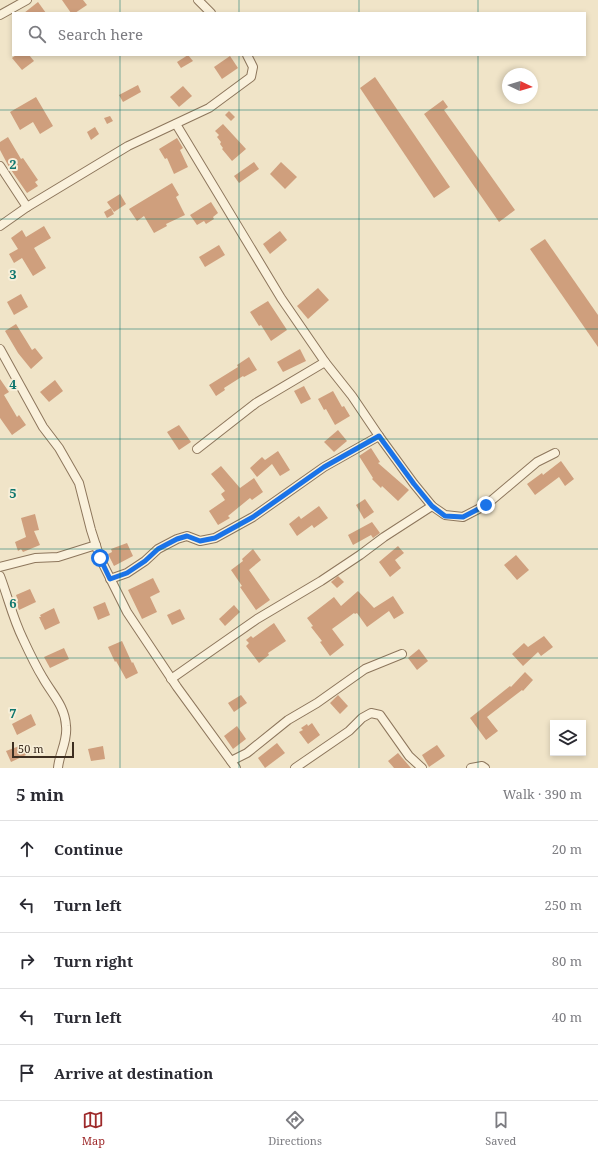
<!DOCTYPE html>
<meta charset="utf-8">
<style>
body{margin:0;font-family:"Noto Serif",serif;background:#f7f7f7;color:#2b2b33}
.controls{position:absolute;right:12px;bottom:12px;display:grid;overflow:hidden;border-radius:0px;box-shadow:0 2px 6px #0003}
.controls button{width:36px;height:36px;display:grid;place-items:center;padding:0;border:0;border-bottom:1px solid #e1e1e2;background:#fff;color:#2b2b33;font:20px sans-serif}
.compass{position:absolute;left:502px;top:68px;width:36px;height:36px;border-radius:50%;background:#fff;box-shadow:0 2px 6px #0003;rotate:94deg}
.scale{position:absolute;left:12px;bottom:10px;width:62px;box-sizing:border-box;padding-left:4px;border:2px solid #3d2e20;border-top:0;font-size:11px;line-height:14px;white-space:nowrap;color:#3d2e20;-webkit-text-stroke:3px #f7eed8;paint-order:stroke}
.stop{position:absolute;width:12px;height:12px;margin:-9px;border:3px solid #1a73e8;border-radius:50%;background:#fff}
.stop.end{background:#1a73e8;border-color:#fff;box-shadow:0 1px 4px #0008}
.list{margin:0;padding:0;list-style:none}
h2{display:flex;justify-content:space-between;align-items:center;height:52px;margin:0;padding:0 16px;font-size:17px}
h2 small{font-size:13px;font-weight:400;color:#7c7c81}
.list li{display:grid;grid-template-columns:26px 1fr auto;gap:12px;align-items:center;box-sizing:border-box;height:56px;padding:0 16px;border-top:1px solid #e1e1e2}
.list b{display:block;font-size:15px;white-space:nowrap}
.list em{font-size:13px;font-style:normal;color:#7c7c81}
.icon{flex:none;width:22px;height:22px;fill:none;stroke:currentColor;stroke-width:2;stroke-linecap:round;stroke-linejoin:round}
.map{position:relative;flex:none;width:598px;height:768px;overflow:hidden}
.search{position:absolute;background:#fff;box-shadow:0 2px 6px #0003;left:12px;right:12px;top:12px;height:44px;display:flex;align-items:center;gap:10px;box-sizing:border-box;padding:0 14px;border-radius:0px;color:#7c7c81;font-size:15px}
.sheet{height:332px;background:#fff}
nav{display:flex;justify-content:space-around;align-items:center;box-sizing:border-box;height:56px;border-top:1px solid #e1e1e2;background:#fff;font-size:11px;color:#7c7c81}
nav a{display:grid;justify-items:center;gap:2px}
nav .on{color:#9e2a2b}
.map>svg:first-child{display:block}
.building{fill:#cf9f7d}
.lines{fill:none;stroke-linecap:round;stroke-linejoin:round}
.minor-casing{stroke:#8d765c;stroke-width:10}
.minor{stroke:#faf1dc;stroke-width:8}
.route{stroke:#1a73e8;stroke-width:5}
.grid{fill:none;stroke:#0f766e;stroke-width:1;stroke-opacity:0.55}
.grid-label{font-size:13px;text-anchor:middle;font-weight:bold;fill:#0f766e;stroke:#f7eed8;stroke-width:4;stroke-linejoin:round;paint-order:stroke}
</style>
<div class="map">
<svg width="598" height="768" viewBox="0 0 598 768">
<rect width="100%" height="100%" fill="#f0e4c8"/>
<!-- building -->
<g class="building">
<polygon points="62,0 83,0 87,5 75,13 71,13"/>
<polygon points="38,2 46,13 24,13"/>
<polygon points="16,55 29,55 34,61 22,70 12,58"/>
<polygon points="188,55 193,61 181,68 177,62"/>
<polygon points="230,56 238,68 222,79 214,67"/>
<polygon points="375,77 450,187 434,198 360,88"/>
<polygon points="138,85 141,92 123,102 119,95"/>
<polygon points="183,86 192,96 179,107 170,97"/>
<polygon points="36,97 53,126 40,134 33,122 20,130 10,112"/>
<polygon points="443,100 448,107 444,110 515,210 499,222 424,114"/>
<polygon points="229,111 235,117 231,121 225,115"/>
<polygon points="110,116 113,121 107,124 104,118"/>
<polygon points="223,124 246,149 232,161 222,149 223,148 220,144 221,142 217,137 219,135 215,131"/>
<polygon points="95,127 99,134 91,140 87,132"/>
<polygon points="8,137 21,159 23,158 38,180 35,182 38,186 27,193 9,167 0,150 0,142"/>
<polygon points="177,138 183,148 180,150 188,167 174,174 167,158 165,159 159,149"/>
<polygon points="254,162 259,169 239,183 234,176"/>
<polygon points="281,162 297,177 285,189 270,174"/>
<polygon points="172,183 179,195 176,197 185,215 166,224 167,226 154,233 144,216 137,221 129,209"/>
<polygon points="120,194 126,204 114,212 107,202"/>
<polygon points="211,202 218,213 213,217 214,219 206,224 204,221 197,225 190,215"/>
<polygon points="111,208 114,214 107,218 104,212"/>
<polygon points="44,226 51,238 34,248 46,268 33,276 22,258 14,263 9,254 18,249 11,238 22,230 26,237"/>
<polygon points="280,231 287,240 270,254 263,244"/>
<polygon points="545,239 598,315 598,347 530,249"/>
<polygon points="219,245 225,255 205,267 199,257"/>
<polygon points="318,288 329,300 308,319 297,306"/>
<polygon points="21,294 28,307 14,315 7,302"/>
<polygon points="268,301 287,330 271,341 261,325 259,326 250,312"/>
<polygon points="16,324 32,350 35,348 43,358 31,369 18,353 5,331"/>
<polygon points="300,349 306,361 283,372 277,362"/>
<polygon points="249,357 257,370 244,377 243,376 224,388 225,390 216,396 209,385 238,367 237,365"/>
<polygon points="0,379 9,392 4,395 17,417 19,415 26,425 12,435 0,418"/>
<polygon points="55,380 63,391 49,402 40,392"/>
<polygon points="304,386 311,399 301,404 294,391"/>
<polygon points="333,391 342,407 344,406 350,416 335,425 326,409 324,410 318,399"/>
<polygon points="179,425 191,442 179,450 167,432"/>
<polygon points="338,430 347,441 334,452 324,442"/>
<polygon points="371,448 380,462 378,463 409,490 398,501 382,486 381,488 372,479 373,478 359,456"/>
<polygon points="278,451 290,470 280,476 272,464 257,477 250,468 262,457 265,460"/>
<polygon points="561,461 574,479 565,486 559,477 535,495 527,484 542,473 543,475"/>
<polygon points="221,466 240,488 254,478 263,492 252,500 250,498 228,516 230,518 218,525 209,511 225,500 221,494 225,491 211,474"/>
<polygon points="365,499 374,512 364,519 356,505"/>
<polygon points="319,506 328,518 314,528 312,525 297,536 289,524 299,516 301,519"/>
<polygon points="35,514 39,530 34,531 40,545 23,552 21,549 18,551 15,542 26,537 21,518"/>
<polygon points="372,522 380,533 373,538 371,535 353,545 348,535"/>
<polygon points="127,543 133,556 114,566 108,554 112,552 111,549"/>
<polygon points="398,546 404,553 395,560 401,568 390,577 379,562"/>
<polygon points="253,549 261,560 249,570 270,600 256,610 240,587 242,586 231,570 243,561 242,559"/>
<polygon points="516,555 529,570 517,580 504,565"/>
<polygon points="338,576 344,582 337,588 331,582"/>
<polygon points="153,578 160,592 150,597 157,612 142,619 128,590"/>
<polygon points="30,589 36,602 19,610 16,602 18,601 16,595"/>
<polygon points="358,591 374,608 393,596 404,613 394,619 389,611 367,627 357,613 355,614 354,613 332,629 344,645 330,656 320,642 322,641 311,627 313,626 307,618 334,597 341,606"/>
<polygon points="105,602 110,615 98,620 93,607"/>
<polygon points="234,605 240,612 225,626 219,619"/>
<polygon points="54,608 60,623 45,630 39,617 41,617 40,615"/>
<polygon points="180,609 185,619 172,625 167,615"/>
<polygon points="274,623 286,641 268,653 269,655 259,663 246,646 249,643 246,640 251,636 253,638"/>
<polygon points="544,636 553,647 541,656 538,652 523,666 512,654 524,643 528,647"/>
<polygon points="122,641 132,663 133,662 138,673 126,679 116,661 115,662 108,647"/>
<polygon points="64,648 69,659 50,668 44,657"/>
<polygon points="419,649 428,661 417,670 408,658"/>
<polygon points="525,672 533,680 523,691 522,690 487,717 498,731 486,740 470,718 510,686 511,687"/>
<polygon points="241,695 247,703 234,712 228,703"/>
<polygon points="338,695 348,706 340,714 330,703"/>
<polygon points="31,714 36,725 17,735 12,724"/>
<polygon points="312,723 320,735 308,744 299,732 303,730 301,728 307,724 308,726"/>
<polygon points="237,726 246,739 233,749 224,736"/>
<polygon points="277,743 285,753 265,768 258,758"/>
<polygon points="22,745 26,755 11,762 6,751"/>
<polygon points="437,745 445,756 429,767 422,755"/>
<polygon points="103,746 105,759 91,761 88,749"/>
<polygon points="398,753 411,768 394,768 388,761"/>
</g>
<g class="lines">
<!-- minor casing -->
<g class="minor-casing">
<g id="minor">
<polyline points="198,0 211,13"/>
<polyline points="0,15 27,0"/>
<polyline points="176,124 281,298 325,362 352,396 379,436 414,484 432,506 445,515 463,517 486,505 537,462 555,453"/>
<polyline points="0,166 27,207"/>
<polyline points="0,226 27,207 128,146 209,108 251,77 253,67 247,55"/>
<polyline points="0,349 43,427 59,448 79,483 91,530 100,558 127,612 177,687 236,768"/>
<polyline points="197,449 256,403 325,362"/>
<polyline points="0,567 35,558 58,557 96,545"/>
<path d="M0,576c8,21 13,43 23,63 6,13 12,26 20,39 9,16 22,28 23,48 2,15 -7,28 -8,42"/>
<polyline points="110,579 127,573 145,561 158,549 177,539 187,536 200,541 215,538 253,517 324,467 379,436"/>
<polyline points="171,679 257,619 321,581 360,555 384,537 432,506"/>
<polyline points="231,761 247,753 288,720 317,703 365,669 402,654"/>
<polyline points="295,768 349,731 362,718 371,713 380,715 409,756 422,768"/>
<polyline points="471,768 482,766 485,768"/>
</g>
</g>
<!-- minor -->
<use href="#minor" class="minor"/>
</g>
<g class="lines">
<!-- route -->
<polyline class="route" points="100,558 110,579 127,573 145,561 158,549 177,539 187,536 200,541 215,538 253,517 324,467 379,436 414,484 432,506 445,516 463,517 486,505"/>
</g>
<!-- grid -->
<path class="grid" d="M120,0v13M239,0v13M359,0v13M478,0v13M120,55v713M239,55v713M359,55v713M478,55v713M0,110h598M0,219h598M0,329h598M0,439h598M0,549h598M0,658h598"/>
<g class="grid-label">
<text x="13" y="169">2</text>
<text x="13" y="279">3</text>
<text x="13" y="389">4</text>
<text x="13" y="498">5</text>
<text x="13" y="608">6</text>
<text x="13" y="718">7</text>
</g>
</svg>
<div class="controls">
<button><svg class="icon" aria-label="layers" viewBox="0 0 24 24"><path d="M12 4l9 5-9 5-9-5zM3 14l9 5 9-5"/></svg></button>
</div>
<svg class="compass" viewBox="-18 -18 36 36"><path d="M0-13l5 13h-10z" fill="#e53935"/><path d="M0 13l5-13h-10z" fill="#7c7c81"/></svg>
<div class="scale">50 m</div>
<div class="stop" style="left:100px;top:558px"></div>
<div class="stop end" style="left:486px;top:505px"></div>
<div class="search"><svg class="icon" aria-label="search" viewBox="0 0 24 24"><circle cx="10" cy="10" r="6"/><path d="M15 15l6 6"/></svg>Search here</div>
</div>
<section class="sheet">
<h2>5 min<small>Walk · 390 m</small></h2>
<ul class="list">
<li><svg class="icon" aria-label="ahead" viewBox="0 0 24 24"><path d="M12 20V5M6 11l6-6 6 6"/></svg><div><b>Continue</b></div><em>20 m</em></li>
<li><svg class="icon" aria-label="left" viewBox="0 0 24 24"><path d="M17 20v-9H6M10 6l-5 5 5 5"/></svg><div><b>Turn left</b></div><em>250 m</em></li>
<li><svg class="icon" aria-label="right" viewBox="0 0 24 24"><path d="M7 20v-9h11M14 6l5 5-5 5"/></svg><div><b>Turn right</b></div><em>80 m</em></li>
<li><svg class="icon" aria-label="left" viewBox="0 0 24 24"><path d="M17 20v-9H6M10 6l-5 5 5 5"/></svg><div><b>Turn left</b></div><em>40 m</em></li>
<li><svg class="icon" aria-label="arrive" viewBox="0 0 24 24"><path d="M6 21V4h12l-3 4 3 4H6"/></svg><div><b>Arrive at destination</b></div></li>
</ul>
</section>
<nav>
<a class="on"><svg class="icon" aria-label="map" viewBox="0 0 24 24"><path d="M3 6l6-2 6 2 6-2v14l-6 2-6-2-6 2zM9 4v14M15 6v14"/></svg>Map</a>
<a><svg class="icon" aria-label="directions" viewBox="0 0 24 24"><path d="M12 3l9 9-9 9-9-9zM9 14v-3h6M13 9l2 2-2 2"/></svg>Directions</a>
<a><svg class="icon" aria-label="saved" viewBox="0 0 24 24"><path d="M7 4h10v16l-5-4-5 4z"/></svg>Saved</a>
</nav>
